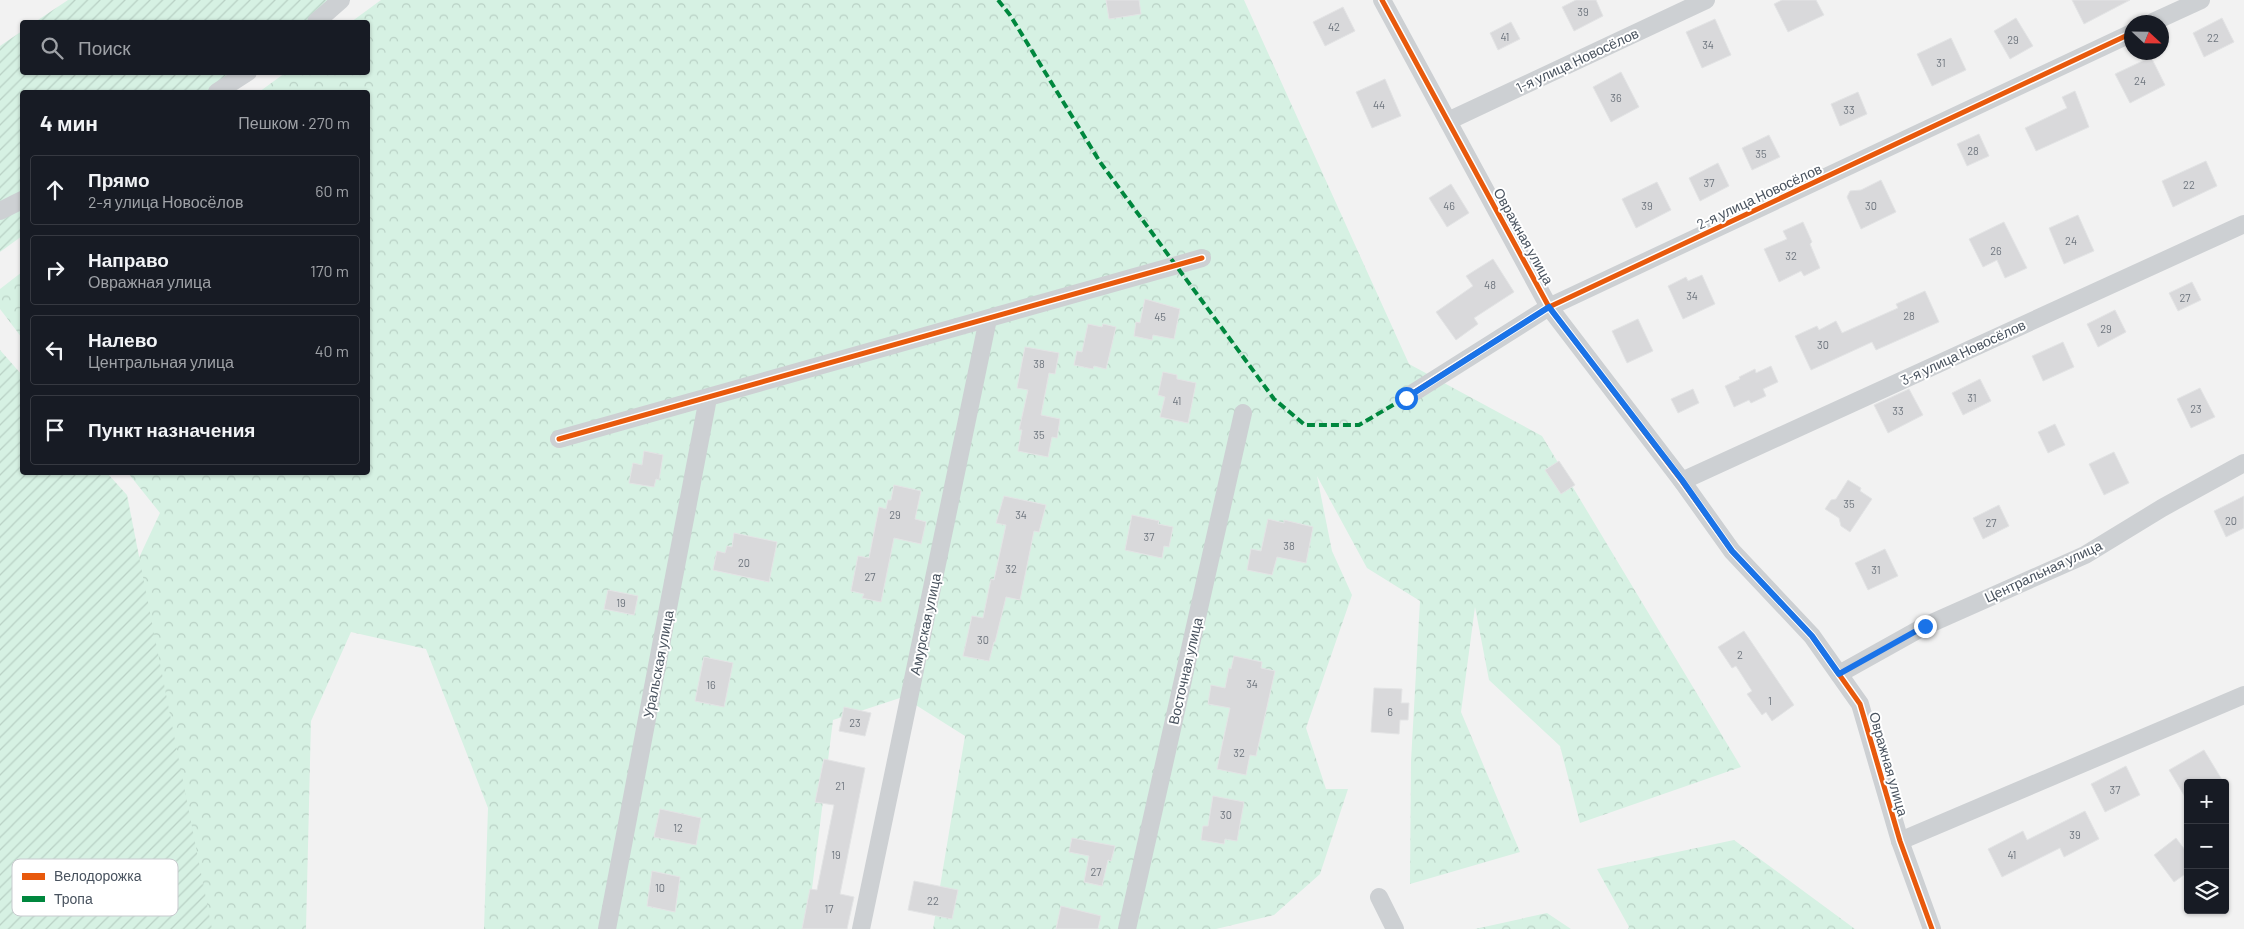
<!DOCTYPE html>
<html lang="ru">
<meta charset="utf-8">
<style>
body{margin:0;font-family:Barlow,sans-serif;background:#20242c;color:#f1f3f6}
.controls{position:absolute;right:15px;bottom:15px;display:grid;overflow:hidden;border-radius:5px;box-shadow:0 1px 4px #0004}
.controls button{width:45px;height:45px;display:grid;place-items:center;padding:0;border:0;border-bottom:1px solid #363941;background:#171b24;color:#f1f3f6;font:25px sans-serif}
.compass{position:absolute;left:2124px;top:15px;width:45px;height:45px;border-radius:50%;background:#171b24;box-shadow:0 1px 4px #0004;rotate:112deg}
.stop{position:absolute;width:15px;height:15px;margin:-11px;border:4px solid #1a73e8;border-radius:50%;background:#fff}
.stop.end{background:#1a73e8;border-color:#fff;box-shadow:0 1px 5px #0008}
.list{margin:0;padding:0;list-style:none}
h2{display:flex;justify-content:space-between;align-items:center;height:65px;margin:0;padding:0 20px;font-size:21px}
h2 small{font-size:16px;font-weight:400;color:#9ea1a6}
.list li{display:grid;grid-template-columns:32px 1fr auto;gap:15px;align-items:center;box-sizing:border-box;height:70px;margin:0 10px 10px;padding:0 10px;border:1px solid #363941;border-radius:5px}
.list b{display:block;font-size:19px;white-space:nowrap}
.list p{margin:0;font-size:16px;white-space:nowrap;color:#9ea1a6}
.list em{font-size:16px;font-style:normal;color:#9ea1a6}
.icon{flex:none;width:28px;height:28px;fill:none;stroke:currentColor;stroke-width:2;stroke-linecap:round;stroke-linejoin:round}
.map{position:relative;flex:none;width:2244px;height:929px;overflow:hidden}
.search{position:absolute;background:#171b24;box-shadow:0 1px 4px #0004;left:20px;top:20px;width:350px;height:55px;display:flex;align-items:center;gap:12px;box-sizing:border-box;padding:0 18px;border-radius:5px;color:#9ea1a6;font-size:19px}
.panel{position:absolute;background:#171b24;box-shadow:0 1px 4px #0004;left:20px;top:90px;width:350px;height:385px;border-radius:5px}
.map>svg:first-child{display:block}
.forest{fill:url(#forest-crowns)}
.garden{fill:url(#garden-furrows)}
.building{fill:#d9d9db;stroke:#e3e4e5}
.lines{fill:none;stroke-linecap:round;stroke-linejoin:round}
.minor{stroke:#cdd0d3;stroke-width:18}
.quiet{stroke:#00873e;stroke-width:4;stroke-dasharray:8 4;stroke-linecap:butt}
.cycleway-casing{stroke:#fff;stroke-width:8}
.cycleway{stroke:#e8590c;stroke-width:5}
.route{stroke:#1a73e8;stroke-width:6}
.labels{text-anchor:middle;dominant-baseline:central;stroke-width:4;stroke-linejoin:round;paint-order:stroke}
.number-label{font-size:11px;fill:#6e757e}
.street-label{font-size:14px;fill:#48525e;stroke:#fff}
.key{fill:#fff;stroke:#c8cbcf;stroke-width:1}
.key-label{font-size:14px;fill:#48525e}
</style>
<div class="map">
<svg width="2244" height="929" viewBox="0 0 2244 929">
<defs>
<pattern id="forest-crowns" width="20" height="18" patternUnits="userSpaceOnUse" patternTransform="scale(1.25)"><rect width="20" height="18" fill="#d6f1e3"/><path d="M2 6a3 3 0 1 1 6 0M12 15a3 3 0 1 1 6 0" fill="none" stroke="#b9d1c5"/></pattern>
<pattern id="garden-furrows" width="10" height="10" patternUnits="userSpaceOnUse" patternTransform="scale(1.25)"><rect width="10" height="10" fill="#d6f1e3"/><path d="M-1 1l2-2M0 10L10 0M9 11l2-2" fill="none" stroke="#b9d1c5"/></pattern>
</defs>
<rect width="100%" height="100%" fill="#f2f2f2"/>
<!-- forest -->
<g class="forest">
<polygon points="381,0 1244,0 1409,364 1542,436 1741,767 1580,823 1560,746 1489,680 1475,607 1461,712 1520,852 1410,884 1411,761 1420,601 1367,568 1317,476 1332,551 1352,595 1306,728 1326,789 1348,789 1320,874 1274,915 1216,929 933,929 965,736 903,697 833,720 807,929 484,929 488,808 426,649 351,632 311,721 306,929 0,929 106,628 160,513 128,473 368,472 368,92 259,92 285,73 368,72 368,22 351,22"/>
<polygon points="22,272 22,338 0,309 0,289"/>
<polygon points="1734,840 1855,929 1628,929 1629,927 1597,869"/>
<polygon points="1547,913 1571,929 1475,929"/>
</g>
<!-- garden -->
<g class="garden">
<polygon points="68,0 350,0 323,22 35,22"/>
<polygon points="22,31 22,72 253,73 225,92 22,92 22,236 0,252 0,46"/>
<polygon points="0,350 22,375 22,472 107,473 127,495 212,929 0,929"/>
</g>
<!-- building -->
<g class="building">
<polygon points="1106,0 1139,0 1141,14 1109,19"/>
<polygon points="1576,0 1596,0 1603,16 1574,31 1562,7"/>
<polygon points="1782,0 1816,0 1824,15 1788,32 1774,4"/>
<polygon points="2072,0 2130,0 2084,24"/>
<polygon points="1343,7 1355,31 1325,46 1313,22"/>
<polygon points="2016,18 2033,46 2010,59 1994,31"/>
<polygon points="2222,18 2234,42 2204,57 2193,33"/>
<polygon points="1715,19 1731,55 1702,68 1686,32"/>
<polygon points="1511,22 1520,39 1498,50 1490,33"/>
<polygon points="1951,38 1966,70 1932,86 1917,54"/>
<polygon points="2151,57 2165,85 2130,103 2115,74"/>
<polygon points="1621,72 1639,107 1611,122 1593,87"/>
<polygon points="1385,79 1401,116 1372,128 1356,92"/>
<polygon points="2075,91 2089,127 2036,151 2025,128 2067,108 2062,97"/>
<polygon points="1858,92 1867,114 1840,126 1831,104"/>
<polygon points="1979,134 1989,156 1967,166 1957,144"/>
<polygon points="1769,135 1780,157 1752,170 1742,148"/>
<polygon points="2206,161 2217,186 2173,207 2162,181"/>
<polygon points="1718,163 1729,186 1700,201 1689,178"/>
<polygon points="1881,180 1896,212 1861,229 1847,197 1850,191 1861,190"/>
<polygon points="1657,182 1671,210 1636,228 1622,199"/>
<polygon points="1451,184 1469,213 1447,227 1429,198"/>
<polygon points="2078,215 2094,251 2064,264 2049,228"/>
<polygon points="1803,222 1812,242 1810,244 1820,268 1804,276 1801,271 1779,282 1764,249 1787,239 1783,231"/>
<polygon points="2004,222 2027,268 2005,278 1997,260 1983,267 1969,239"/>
<polygon points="1493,259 1514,292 1474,318 1478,324 1456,340 1436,312 1473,286 1466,276"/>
<polygon points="1702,275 1715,304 1683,319 1668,286 1686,277 1688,281"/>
<polygon points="2192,282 2201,300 2178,311 2169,293"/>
<polygon points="1925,291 1939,322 1876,350 1872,342 1811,370 1795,336 1817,326 1819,330 1836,321 1842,333 1898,308 1896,304"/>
<polygon points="1145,299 1180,309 1174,339 1153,335 1152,340 1134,336 1136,322 1140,323"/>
<polygon points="2115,310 2126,332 2098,347 2087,324"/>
<polygon points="1638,319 1653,351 1627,363 1612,331"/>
<polygon points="1088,324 1102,327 1103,324 1116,327 1106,369 1094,366 1093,369 1074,365 1077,351 1082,352"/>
<polygon points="2063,342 2074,367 2043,381 2032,356"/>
<polygon points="1025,347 1059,353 1055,374 1049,373 1041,415 1060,419 1057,438 1052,437 1048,457 1018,451 1022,430 1019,430 1028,390 1017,388"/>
<polygon points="1771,366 1778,382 1763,389 1766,396 1751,403 1749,400 1734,407 1725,386 1740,379 1739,377 1755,369 1756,373"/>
<polygon points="1163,372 1177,375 1177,379 1196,383 1188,423 1160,417 1165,397 1158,395"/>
<polygon points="1980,379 1991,401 1963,415 1952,393"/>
<polygon points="2200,388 2215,417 2191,428 2177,399"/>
<polygon points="1693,389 1699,403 1678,413 1671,399"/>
<polygon points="1909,389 1923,415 1888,433 1874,405"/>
<polygon points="2055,424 2065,445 2048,453 2038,432"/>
<polygon points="644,451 663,455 659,480 656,479 654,487 629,483 633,463 642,465"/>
<polygon points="2114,452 2129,483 2104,495 2089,464"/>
<polygon points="1559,461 1575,485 1561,494 1545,470"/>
<polygon points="1848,480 1861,488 1860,491 1872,499 1850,532 1841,526 1839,518 1825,509 1831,500 1836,499"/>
<polygon points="894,485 921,491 915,519 926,522 921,544 894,538 881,602 862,598 864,594 851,591 858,556 869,558 879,507 886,509 888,500 891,500"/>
<polygon points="1004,496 1046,505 1039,532 1034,531 1020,600 1006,597 995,642 994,642 989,661 963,656 972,616 983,618 991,579 994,580 1006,525 996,523"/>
<polygon points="2244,496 2244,528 2226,537 2214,511"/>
<polygon points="1999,505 2009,526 1983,539 1973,518"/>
<polygon points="1132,515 1159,521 1158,524 1173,527 1169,547 1164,546 1162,558 1125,550"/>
<polygon points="1268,519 1284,523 1284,520 1313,527 1306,563 1277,557 1272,575 1247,570 1251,549 1261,551"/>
<polygon points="734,533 777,542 769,582 713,570 717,551 725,553 727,546 732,547"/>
<polygon points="1885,549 1898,576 1868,590 1855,563"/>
<polygon points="608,590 638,596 634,615 604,609"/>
<polygon points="1744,631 1794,705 1772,721 1766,712 1762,715 1747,694 1752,691 1736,666 1732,668 1718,647"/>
<polygon points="1234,656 1262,662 1261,668 1275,671 1256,756 1250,755 1246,775 1217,769 1230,708 1208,704 1211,685 1225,688 1229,668 1231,669"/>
<polygon points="704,657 733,663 724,707 695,701"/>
<polygon points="1374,688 1402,689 1401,703 1409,703 1408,720 1400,720 1399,734 1371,732"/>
<polygon points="844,707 871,713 865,736 839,731"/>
<polygon points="2204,750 2224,783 2188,783 2188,802 2169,770"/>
<polygon points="824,759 865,768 840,894 854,897 847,929 802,929 810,889 817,890 834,805 815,802"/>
<polygon points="2126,766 2140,795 2105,812 2091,784"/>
<polygon points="1213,796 1244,802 1237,841 1225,839 1224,844 1201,840 1203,826 1208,826"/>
<polygon points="660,809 701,818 696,845 654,837"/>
<polygon points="2085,811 2099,839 2064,857 2060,848 2002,877 1988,849 2023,831 2027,840"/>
<polygon points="1072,838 1115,846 1111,861 1108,860 1102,886 1084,882 1089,856 1069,852"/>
<polygon points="2176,838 2188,854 2188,872 2174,882 2154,855"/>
<polygon points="652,871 680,877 675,912 647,906"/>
<polygon points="914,881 958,890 952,919 908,910"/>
<polygon points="1061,906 1101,916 1098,929 1056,929"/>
</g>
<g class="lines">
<!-- minor -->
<g class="minor">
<polyline points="1382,0 1549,307 1682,481 1732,551 1812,636 1860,704 1900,841 1932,929"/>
<polyline points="316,22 341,0"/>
<polyline points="2153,22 2201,0"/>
<polyline points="217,92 248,72"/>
<polyline points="1448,121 1706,0"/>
<polyline points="0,211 22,200"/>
<polyline points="1405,398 1549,307 2132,33"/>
<polyline points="559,439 1202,258"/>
<polyline points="1682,481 2244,224"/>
<polyline points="1839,674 1925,626 2085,555 2162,508 2244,463"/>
<polyline points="1900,841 2244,695"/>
<polyline points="1379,897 1395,929"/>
<polyline points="607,929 708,398"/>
<polyline points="861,929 988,319"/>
<polyline points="1127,929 1243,413"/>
</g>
<!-- quiet -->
<polyline class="quiet" points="998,0 1010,15 1100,162 1274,399 1305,425 1359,425 1405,398"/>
<!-- cycleway casing -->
<g class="cycleway-casing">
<g id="cycleway">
<polyline points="1382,0 1549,307 1682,481 1732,551 1812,636 1860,704 1900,841 1932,929"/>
<polyline points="1405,398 1549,307 2132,33"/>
<polyline points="559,439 1202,258"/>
</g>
</g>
<!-- cycleway -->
<use href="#cycleway" class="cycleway"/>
</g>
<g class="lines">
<!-- route -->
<polyline class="route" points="1406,398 1549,307 1682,480 1732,551 1812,636 1839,674 1925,626"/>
</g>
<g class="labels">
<!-- number labels -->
<g class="number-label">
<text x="1583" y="11">39</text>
<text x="1334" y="26">42</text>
<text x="1505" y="36">41</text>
<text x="2213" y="37">22</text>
<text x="2013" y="39">29</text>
<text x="1708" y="44">34</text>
<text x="1941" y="62">31</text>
<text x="2140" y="80">24</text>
<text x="1616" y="97">36</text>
<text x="1379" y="104">44</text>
<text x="1849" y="109">33</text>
<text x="1973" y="150">28</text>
<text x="1761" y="153">35</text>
<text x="1709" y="182">37</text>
<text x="2189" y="184">22</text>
<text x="1449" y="205">46</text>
<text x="1647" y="205">39</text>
<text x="1871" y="205">30</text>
<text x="2071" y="240">24</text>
<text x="1996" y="250">26</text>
<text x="1791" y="255">32</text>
<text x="1490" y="284">48</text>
<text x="1692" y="295">34</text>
<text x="2185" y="297">27</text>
<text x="1909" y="315">28</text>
<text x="1160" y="316">45</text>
<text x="2106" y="328">29</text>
<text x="1823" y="344">30</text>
<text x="1039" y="363">38</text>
<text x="1972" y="397">31</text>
<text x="1177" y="400">41</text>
<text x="2196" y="408">23</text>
<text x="1898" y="410">33</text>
<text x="1039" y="434">35</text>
<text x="1849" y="503">35</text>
<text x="895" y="514">29</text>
<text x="1021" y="514">34</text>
<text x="2231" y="520">20</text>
<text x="1991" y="522">27</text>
<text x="1149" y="536">37</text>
<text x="1289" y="545">38</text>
<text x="744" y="562">20</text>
<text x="1011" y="568">32</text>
<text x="1876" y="569">31</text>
<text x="870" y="576">27</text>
<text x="621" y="602">19</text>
<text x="983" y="639">30</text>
<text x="1740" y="654">2</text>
<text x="1252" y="683">34</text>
<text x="711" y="684">16</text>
<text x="1770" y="700">1</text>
<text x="1390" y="711">6</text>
<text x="855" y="722">23</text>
<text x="1239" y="752">32</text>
<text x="840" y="785">21</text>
<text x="2115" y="789">37</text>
<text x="1226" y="814">30</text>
<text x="678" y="827">12</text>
<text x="2075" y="834">39</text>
<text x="836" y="854">19</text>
<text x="2012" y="854">41</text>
<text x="1096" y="871">27</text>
<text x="660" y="887">10</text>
<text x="933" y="900">22</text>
<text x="829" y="908">17</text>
</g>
<!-- street labels -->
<g class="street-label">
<text transform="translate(1577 60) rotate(-25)">1-я улица Новосёлов</text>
<text transform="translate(1759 196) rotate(-25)">2-я улица Новосёлов</text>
<text transform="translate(1524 236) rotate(61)">Овражная улица</text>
<text transform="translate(1963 352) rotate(-25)">3-я улица Новосёлов</text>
<text transform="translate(2043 571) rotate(-25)">Центральная улица</text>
<text transform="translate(925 624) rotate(-78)">Амурская улица</text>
<text transform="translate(658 664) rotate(-79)">Уральская улица</text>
<text transform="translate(1185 671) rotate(-77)">Восточная улица</text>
<text transform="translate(1889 764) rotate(74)">Овражная улица</text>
</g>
</g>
<!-- legend -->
<rect x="12" y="859" width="166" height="57" rx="8" class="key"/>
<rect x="22" y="873" width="23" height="7" fill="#e8590c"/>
<rect x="22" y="896" width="23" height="6" fill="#00873e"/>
<g class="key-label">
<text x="54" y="881">Велодорожка</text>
<text x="54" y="904">Тропа</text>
</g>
</svg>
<div class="controls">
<button>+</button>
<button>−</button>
<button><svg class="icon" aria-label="layers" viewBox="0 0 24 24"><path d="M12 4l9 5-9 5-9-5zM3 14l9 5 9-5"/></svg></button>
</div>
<svg class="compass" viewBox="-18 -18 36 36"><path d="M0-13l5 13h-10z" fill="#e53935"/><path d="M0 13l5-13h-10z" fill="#9ea1a6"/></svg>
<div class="stop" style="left:1406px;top:398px"></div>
<div class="stop end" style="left:1925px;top:626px"></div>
<div class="search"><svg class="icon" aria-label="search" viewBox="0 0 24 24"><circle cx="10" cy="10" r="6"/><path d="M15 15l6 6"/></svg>Поиск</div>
<section class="panel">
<h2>4 мин<small>Пешком · 270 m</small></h2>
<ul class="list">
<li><svg class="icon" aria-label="ahead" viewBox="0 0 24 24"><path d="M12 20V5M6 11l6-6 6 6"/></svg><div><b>Прямо</b><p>2-я улица Новосёлов</p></div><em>60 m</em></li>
<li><svg class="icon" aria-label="right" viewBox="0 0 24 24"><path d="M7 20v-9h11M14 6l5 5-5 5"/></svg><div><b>Направо</b><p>Овражная улица</p></div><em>170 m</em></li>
<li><svg class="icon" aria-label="left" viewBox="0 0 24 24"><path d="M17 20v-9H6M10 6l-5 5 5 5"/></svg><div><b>Налево</b><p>Центральная улица</p></div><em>40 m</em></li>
<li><svg class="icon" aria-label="arrive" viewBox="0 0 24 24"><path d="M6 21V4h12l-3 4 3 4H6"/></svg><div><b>Пункт назначения</b></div></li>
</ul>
</section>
</div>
